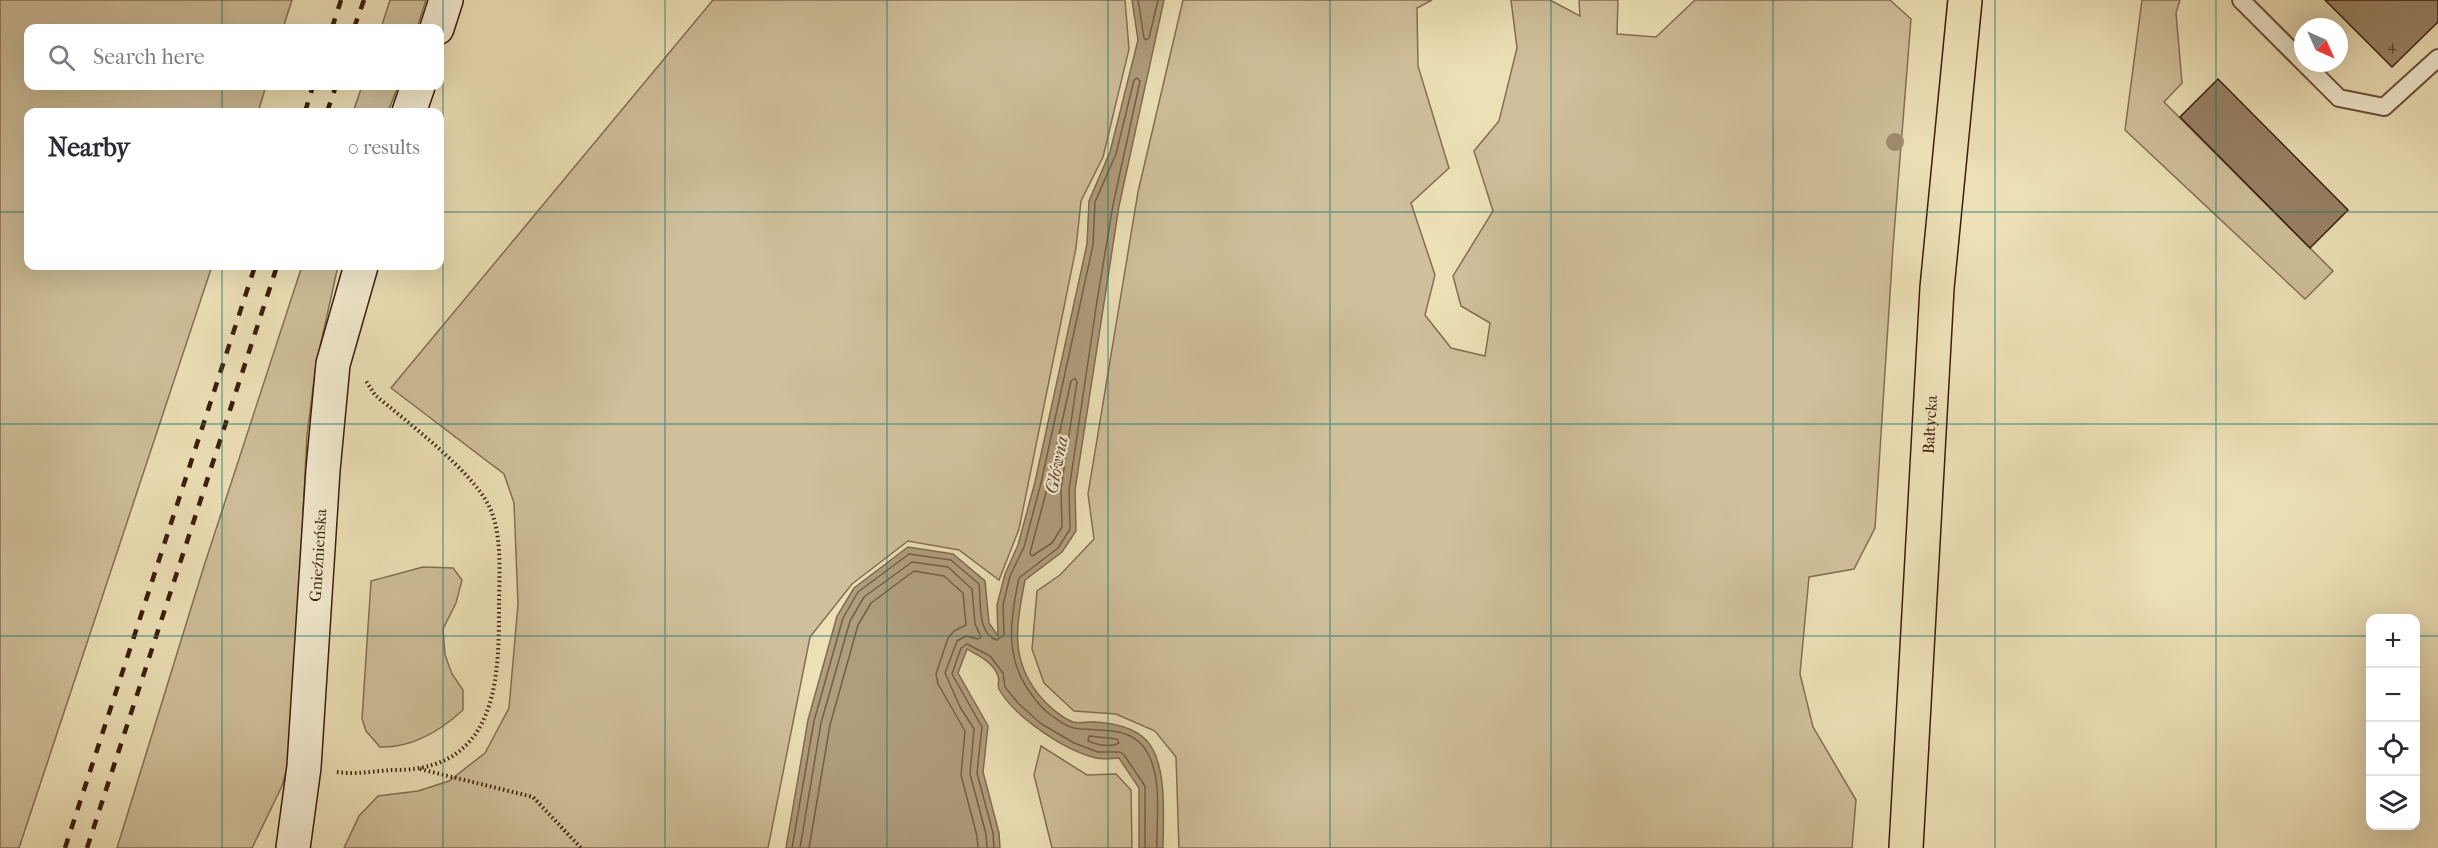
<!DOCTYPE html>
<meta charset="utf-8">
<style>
body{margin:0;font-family:"IM FELL French Canon",serif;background:#f7f7f7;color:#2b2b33}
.controls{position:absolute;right:18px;bottom:18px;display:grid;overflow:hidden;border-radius:12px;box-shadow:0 6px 24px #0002}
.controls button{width:54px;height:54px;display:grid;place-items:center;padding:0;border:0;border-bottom:2px solid #e1e1e2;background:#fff;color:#2b2b33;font:30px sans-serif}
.compass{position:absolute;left:2294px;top:18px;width:54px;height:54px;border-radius:50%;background:#fff;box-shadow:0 6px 24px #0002;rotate:135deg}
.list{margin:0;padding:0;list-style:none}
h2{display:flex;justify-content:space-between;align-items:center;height:78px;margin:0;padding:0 24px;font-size:26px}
h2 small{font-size:20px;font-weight:400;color:#7c7c81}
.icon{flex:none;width:33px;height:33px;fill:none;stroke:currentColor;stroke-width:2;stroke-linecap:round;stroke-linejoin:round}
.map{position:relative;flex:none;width:2438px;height:848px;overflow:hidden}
.search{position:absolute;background:#fff;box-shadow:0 6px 24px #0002;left:24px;top:24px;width:420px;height:66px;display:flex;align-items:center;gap:15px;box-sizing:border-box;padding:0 21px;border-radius:12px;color:#7c7c81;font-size:22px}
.panel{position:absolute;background:#fff;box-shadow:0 6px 24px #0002;left:24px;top:108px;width:420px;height:162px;border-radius:12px}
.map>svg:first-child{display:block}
.green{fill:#cfbf9a;stroke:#856e53;stroke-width:1.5}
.water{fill:#b09e7d;stroke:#816a50;stroke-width:1.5}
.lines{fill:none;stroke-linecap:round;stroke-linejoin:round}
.shore{stroke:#765e44;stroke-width:1.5}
.building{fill:#988265;stroke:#3b1d0c;stroke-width:1.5}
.lane-casing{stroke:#684e37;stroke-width:20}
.secondary-casing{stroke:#3b1d0c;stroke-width:36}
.primary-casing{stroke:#3b1d0c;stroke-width:36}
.path{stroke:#3b1d0c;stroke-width:4;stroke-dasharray:1.5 3;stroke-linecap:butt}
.lane{stroke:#f3ebd0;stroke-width:16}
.secondary{stroke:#f3ebd0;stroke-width:33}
.primary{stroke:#ede0b7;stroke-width:33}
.rail{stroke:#3b1d0c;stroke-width:4.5;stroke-dasharray:10 10;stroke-linecap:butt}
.tree{fill:#9f8b6d}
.grid{fill:none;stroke:#0f766e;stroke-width:1.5;stroke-opacity:0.55}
.labels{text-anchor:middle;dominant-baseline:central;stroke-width:4.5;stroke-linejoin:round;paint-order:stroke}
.number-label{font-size:14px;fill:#523622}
.street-label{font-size:16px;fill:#3b1d0c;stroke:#f3ebd0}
.water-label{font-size:18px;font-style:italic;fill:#644a34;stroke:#f3ebd0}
</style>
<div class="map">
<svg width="2438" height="848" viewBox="0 0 2438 848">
<rect width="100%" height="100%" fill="#ede0b7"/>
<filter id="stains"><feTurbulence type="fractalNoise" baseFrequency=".00333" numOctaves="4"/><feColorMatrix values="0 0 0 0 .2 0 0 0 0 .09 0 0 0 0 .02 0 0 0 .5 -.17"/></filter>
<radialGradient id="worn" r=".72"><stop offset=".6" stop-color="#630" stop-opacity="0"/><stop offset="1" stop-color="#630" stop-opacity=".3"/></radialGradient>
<!-- green -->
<g class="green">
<polygon points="0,0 292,0 283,28 28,28 28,86 266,86 258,112 28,112 28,266 212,266 19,848 0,848"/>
<polygon points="390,0 426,0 417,28 381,28"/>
<polygon points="713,0 1125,0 1129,49 1103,157 1081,201 1076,248 1019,529 999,580 959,550 908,541 852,584 810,637 768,848 344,848 359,816 378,796 418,791 449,781 485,753 509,708 518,604 514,503 504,474 391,388"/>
<polygon points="1183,0 1432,0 1417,8 1418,66 1449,168 1411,203 1435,275 1425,315 1451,348 1485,356 1490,323 1461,306 1453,276 1493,211 1474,151 1499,121 1517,48 1511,0 1550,0 1580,16 1579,0 1618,0 1617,34 1656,37 1695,0 1890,0 1911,19 1893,247 1875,528 1854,569 1809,577 1800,674 1813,727 1856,800 1852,848 1179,848 1176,757 1155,731 1116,714 1074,711 1044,683 1032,649 1037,591 1060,575 1094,539 1088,494 1138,192"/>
<polygon points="2142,0 2180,0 2176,13 2182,83 2164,102 2333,271 2305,299 2125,130"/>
<polygon points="362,86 398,86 388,112 353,112"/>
<polygon points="302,266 338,266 316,365 307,435 291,754 282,786 252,848 117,848 204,566"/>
<path d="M423,567l30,1 9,12 -6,23 -13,26 2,26 7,19 11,16v20c-23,21 -51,38 -83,37l-14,-16 -4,-12 9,-138z"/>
<polygon points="1041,746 1087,775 1116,774 1131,790 1132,848 1052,848 1034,775"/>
</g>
<!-- water -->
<path class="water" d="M1132,0h32l-45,206 -44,284 1,41 -14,21 -37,28c-8,43 -16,77 13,114 8,10 22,23 35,28 7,2 16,-1 23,0 17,1 40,6 51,19 21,24 16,77 16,107h-24v-60l-20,-30c-7,0 -16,2 -23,0 -30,-7 -82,-41 -97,-69 -2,-4 1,-9 -1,-13 -4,-13 -20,-21 -31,-27l-9,24 30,53 -5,46 16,61 1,15h-214l22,-128 29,-104 17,-28 54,-41 45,7 32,27 4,42 9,13 -1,-31 8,-31 13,-29 17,-63 52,-238 2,-43 21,-49 28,-112z"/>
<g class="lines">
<!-- shore -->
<g class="shore">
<polyline points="1138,0 1144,38 1146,40 1149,38 1158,0"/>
<polygon points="1075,378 1077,382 1061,489 1062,527 1052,543 1032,556 1030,553 1048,485 1071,381"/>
<path d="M1089,736l28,3 2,4c-9,5 -21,2 -31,-2z"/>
<path d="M792,848l22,-127 29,-103 15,-26 51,-38 42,6 28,24c2,16 -2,51 18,56l7,-5 -1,-30 7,-29 14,-29 17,-64 52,-238 2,-43 21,-48 18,-74 3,-2 3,3 -27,124 -16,96 -28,189 1,39 -12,19 -39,30c-9,42 -15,81 13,117 6,8 10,14 19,20 6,4 15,12 23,13 22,4 52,-3 69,18 21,27 13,70 14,102"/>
<polyline points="800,848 821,723 850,621 864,597 912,562 948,567 972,589 975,624 981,637 978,639 966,636 957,641 945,673 960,707 974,729 970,774 986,834 987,848"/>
<polyline points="809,848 830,725 858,625 871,603 914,571 944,576 963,593 966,625 954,631 948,638 936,674 938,684 965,731 961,775 977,836 978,848"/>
<polyline points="994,848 993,833 977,773 982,727 952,674 961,648 967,644 990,656 1003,673 1005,687 1018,703 1040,723 1074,743 1098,752 1120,752 1124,755 1145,786 1145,848"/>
</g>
</g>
<!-- building -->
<g class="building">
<polygon points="2325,0 2438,0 2438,22 2392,67"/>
<polygon points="2218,79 2348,210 2310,248 2180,117"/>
</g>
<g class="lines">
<!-- lane casing -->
<g class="lane-casing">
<g id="lane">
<polyline points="2241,0 2303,62"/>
<polyline points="2304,63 2339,98 2384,107 2438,58"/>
</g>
</g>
<!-- secondary casing -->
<g class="secondary-casing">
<g id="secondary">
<polyline points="437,28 446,0"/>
<polyline points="409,112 418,86"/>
<path id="s1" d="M293,848l11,-81 19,-297 10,-106 28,-98"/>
</g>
</g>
<!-- primary casing -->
<g class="primary-casing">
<g id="primary">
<path id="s2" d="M1906,848l31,-560 28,-288"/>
</g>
</g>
<!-- path -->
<g class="path">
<polyline points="420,769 533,797 581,848"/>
<path d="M337,772c18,3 37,-1 55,-2 9,0 18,0 27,-2 80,-13 80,-99 80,-162 0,-31 4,-71 -10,-100 -18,-36 -82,-84 -114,-111l-9,-14"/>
</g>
<!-- lane -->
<use href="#lane" class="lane"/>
<!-- secondary -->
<use href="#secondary" class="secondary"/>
<!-- primary -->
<use href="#primary" class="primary"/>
<!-- rail -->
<g class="rail">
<polyline points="332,28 341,0"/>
<polyline points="354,28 364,0"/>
<polyline points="305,112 313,86"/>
<polyline points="327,112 336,86"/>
<polyline points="65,848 255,266"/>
<polyline points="87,848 277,266"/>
</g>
</g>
<!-- trees -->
<circle class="tree" cx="1895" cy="142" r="9"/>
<!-- grid -->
<path class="grid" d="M222,0v28M443,0v848M665,0v848M887,0v848M1108,0v848M1330,0v848M1551,0v848M1773,0v848M1995,0v848M2216,0v848M222,86v26M0,212h28M440,212h1998M222,266v582M0,424h2438M0,636h2370M2416,636h22"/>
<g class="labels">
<!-- number labels -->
<g class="number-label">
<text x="2392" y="45">4</text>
</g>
<!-- street labels -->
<g class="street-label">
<text stroke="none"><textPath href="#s2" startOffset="424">Bałtycka</textPath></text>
<text stroke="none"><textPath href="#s1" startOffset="294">Gnieźnieńska</textPath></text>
</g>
<!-- water labels -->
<g class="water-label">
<text transform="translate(1057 465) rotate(-79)">Główna</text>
</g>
</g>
<rect width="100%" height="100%" filter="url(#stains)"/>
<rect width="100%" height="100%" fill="url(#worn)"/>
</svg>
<div class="controls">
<button>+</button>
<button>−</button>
<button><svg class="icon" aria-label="locate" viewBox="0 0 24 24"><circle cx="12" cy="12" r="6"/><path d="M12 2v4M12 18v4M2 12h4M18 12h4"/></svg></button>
<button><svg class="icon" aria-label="layers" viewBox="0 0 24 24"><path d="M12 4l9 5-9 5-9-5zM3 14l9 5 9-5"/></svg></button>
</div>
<svg class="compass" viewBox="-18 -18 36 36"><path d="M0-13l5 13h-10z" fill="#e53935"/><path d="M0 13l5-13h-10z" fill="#7c7c81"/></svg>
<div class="search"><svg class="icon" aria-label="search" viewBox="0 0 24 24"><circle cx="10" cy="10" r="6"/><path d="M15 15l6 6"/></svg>Search here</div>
<section class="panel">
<h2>Nearby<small>0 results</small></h2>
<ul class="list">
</ul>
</section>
</div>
